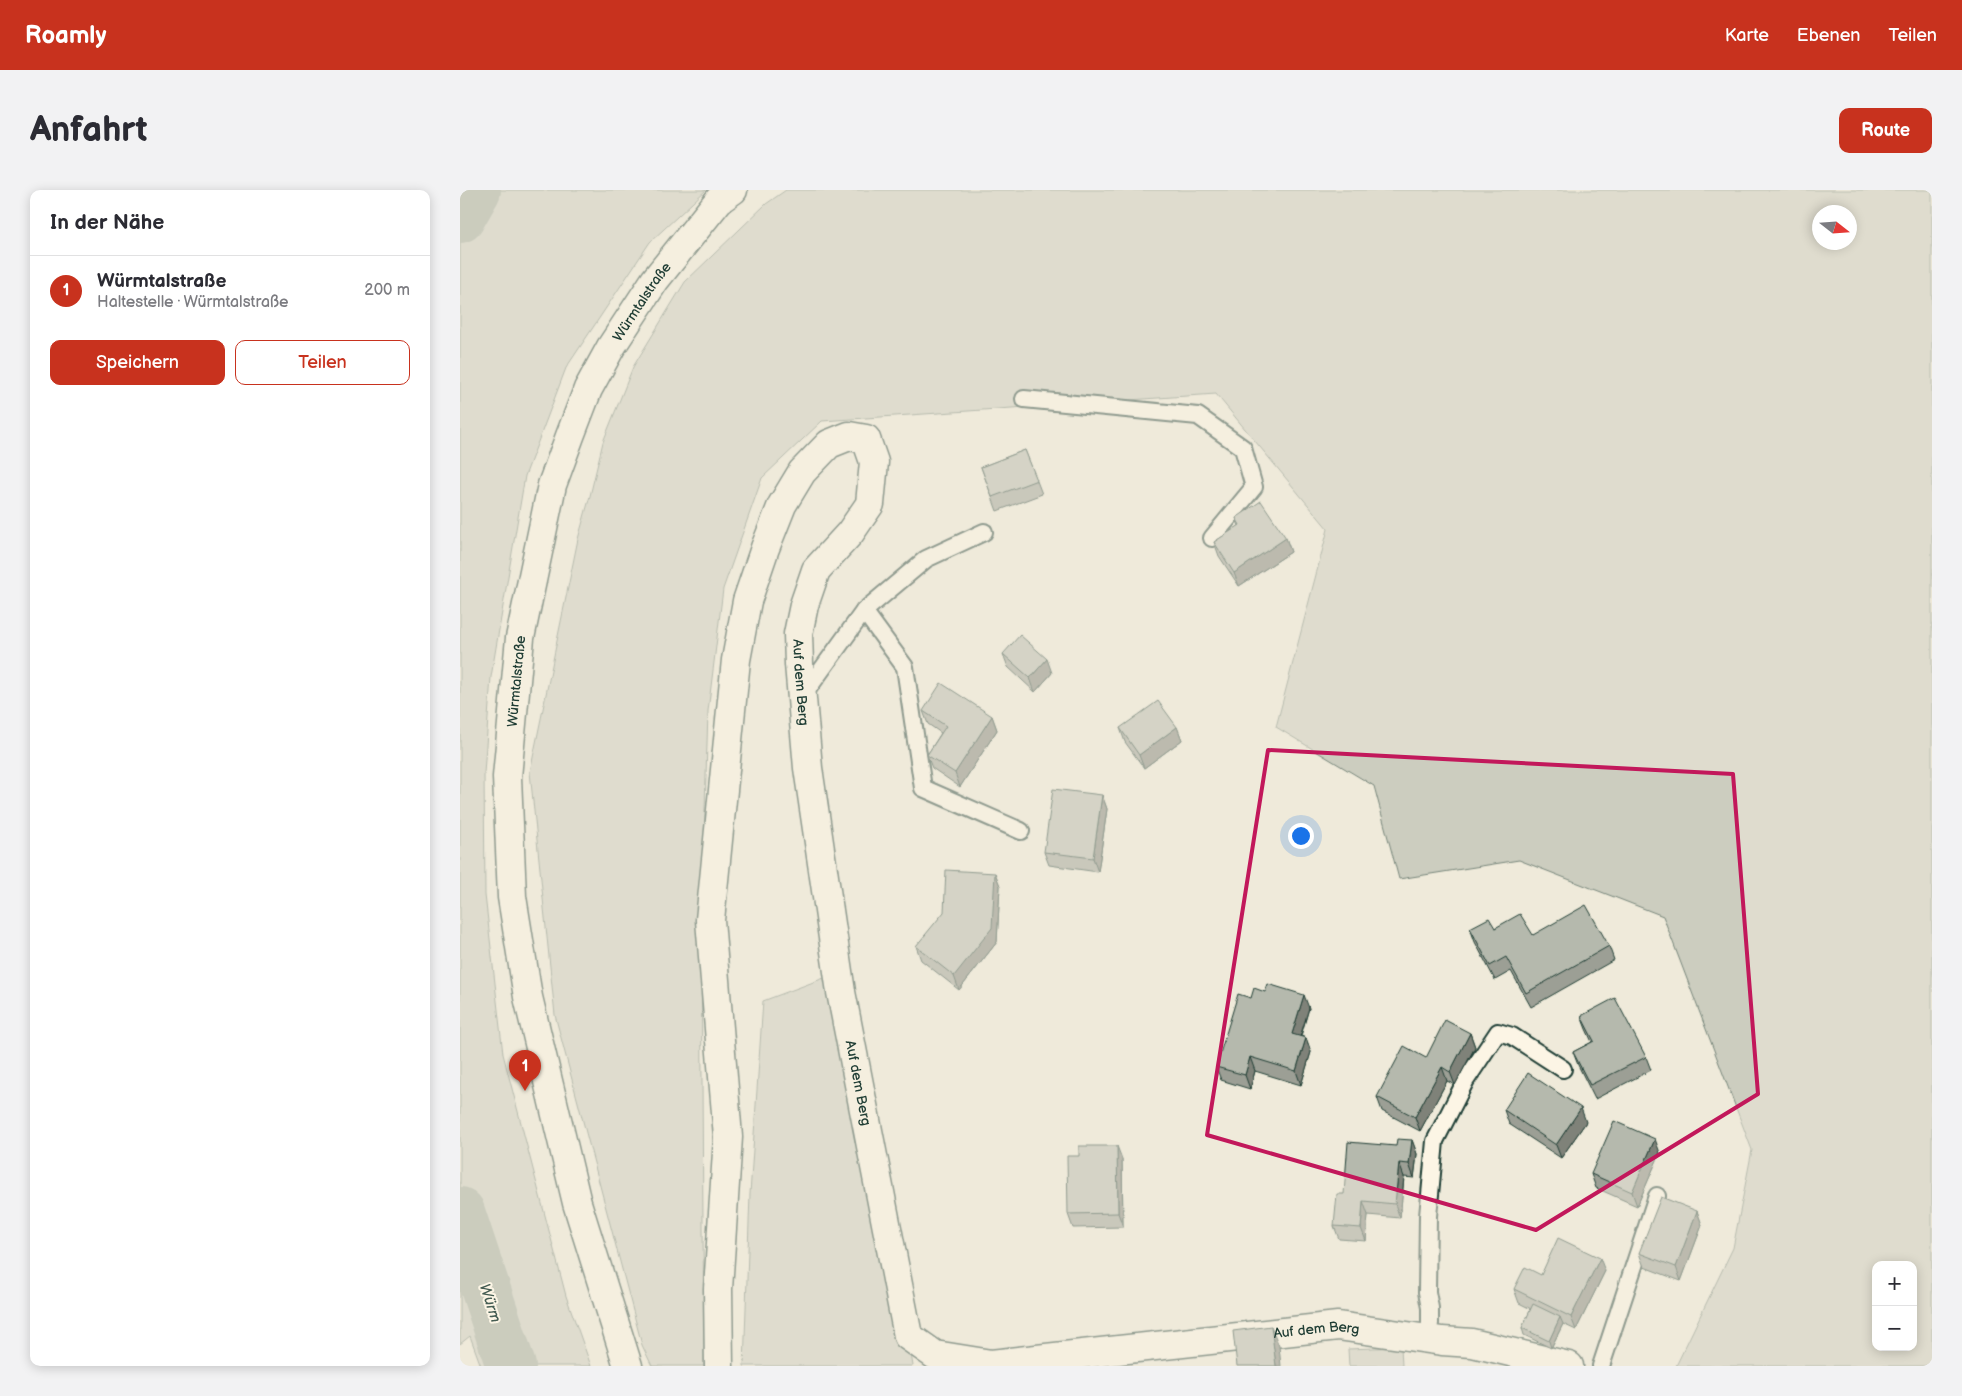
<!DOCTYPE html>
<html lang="de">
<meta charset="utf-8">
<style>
body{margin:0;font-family:"Balsamiq Sans",sans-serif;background:#f2f2f3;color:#2b2b33}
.controls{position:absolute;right:15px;bottom:15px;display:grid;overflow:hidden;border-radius:10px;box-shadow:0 2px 12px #0003}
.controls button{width:45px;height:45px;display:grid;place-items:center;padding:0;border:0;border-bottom:1px solid #e1e1e2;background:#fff;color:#2b2b33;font:25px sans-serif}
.compass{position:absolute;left:1352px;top:15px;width:45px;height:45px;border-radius:50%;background:#fff;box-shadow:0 2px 12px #0003;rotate:107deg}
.you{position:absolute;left:840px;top:645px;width:18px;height:18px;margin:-12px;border:4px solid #fff;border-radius:50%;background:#1a73e8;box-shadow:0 0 0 8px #1a73e833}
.badge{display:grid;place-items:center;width:32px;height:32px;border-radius:50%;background:#c8321e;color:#fff;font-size:16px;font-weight:700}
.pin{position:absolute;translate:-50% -41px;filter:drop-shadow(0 1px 2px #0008)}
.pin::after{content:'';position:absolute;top:26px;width:18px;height:15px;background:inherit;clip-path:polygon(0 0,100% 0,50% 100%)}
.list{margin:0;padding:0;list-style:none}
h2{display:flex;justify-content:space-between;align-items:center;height:65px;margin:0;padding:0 20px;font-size:21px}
h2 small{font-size:16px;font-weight:400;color:#7c7c81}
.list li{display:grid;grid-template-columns:32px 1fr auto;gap:15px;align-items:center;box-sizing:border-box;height:70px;padding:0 20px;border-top:1px solid #e1e1e2}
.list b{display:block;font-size:19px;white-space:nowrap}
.list p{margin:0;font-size:16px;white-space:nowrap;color:#7c7c81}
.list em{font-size:16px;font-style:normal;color:#7c7c81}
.actions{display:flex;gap:10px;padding:15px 20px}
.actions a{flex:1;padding:11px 0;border:1px solid #c8321e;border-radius:10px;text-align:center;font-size:18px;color:#c8321e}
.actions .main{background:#c8321e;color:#fff}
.map{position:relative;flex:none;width:1472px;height:1176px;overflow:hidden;border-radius:10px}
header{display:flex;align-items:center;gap:30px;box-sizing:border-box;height:70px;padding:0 25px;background:#c8321e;color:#fff}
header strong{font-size:24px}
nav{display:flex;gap:28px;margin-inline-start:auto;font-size:18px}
.intro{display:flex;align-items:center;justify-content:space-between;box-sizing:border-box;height:120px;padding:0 30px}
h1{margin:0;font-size:35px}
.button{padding:12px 22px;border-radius:10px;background:#c8321e;color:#fff;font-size:18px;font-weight:700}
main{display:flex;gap:30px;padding:0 30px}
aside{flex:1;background:#fff;border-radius:10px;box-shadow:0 2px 12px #0003}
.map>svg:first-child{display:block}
.green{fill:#cccdbf;stroke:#76857a;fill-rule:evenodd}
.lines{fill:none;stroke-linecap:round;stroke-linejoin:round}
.river{stroke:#9fa89a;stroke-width:50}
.lane-casing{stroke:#1f3d34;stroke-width:20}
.street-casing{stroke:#1f3d34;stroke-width:31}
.secondary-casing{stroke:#1f3d34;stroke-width:31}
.lane{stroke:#fcf5e5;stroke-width:16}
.street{stroke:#fcf5e5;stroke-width:28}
.secondary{stroke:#fcf5e5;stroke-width:28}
.wall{fill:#9c9f95;stroke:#1f3d34}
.shaded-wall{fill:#7f8279;stroke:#1f3d34}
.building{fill:#b5b9ad;stroke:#1f3d34}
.marked{fill:none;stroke:#c2185b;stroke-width:4;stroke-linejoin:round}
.labels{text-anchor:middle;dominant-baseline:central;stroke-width:4;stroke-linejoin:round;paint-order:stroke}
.street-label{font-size:14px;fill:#1f3d34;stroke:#fcf5e5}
.water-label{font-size:15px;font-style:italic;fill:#455d53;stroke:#fcf5e5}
</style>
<header>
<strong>Roamly</strong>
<nav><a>Karte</a><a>Ebenen</a><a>Teilen</a></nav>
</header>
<div class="intro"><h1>Anfahrt</h1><a class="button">Route</a></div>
<main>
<aside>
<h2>In der Nähe<small></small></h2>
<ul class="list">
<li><span class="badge">1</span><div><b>Würmtalstraße</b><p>Haltestelle · Würmtalstraße</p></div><em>200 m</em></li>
</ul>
<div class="actions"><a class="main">Speichern</a><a>Teilen</a></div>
</aside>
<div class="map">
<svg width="1472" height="1176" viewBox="0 0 1472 1176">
<rect width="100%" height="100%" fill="#efeada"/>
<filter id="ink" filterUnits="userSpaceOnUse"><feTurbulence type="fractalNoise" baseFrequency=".02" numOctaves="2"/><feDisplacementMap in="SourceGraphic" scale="10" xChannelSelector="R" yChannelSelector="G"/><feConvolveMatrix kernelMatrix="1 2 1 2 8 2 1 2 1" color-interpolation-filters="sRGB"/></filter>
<g filter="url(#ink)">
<!-- green -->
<g class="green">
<polygon points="0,0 246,0 190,52 106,178 65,286 31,487 24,583 25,705 43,864 106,1106 131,1176 21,1176 10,1146 0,1154"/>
<path d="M326,0h1146v1176h-256l57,-118 19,-98 -89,-234 -144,-56 -120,19 -25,-93 -98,-59 52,-198 -112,-135 -394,27 -60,57 -39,111 -15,122 -7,227 3,428h-52l-10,-21 -87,-330 -25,-243 48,-233 12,-43 13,-54 30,-75 52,-85 81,-78zM1360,22h30v30h-30zM1416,1075h37v82h-37z"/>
<polygon points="388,779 453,1176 284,1176 290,1004 303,811"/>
<polygon points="941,1157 942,1176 889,1176 888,1159"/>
</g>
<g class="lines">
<!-- river -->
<g class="river">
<polyline points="0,28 16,0"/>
<polyline points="0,1022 51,1176"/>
</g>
<!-- lane casing -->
<g class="lane-casing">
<g id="lane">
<polyline points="564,209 738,226 783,258 794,297 752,348"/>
<polyline points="404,421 445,477 463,598 561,641"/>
<polyline points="342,507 404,421 466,369 524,342"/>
<polyline points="968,1149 970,1133 970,1118 967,1102 968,1026 975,951 1006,890 1038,842 1052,846 1103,879"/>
<polyline points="1141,1176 1197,1006"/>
</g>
</g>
<!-- street casing -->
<g class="street-casing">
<g id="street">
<path id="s1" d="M259,1176l-1,-77 10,-152 -18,-217 26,-260 11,-59 18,-53 17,-43 20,-33 27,-28 20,-8 17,3 8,23 -4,42 -20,29 -34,37 -12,35 -6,29 1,30 9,104 33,224 67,344 27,19 56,9 347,-38 104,15 30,2 97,23"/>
</g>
</g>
<!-- secondary casing -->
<g class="secondary-casing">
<g id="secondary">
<path id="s2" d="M168,1176l-51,-163 -49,-206 -16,-100 -5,-120 13,-139 32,-153 18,-49 18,-47 23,-42 44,-67 64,-80 14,-10"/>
</g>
</g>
<!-- lane -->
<use href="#lane" class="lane"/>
<!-- street -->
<use href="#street" class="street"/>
<!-- secondary -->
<use href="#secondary" class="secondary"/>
</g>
<!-- wall -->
<g class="wall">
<polygon points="565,260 582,304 537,321 521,277"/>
<polygon points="776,328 826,348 831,362 779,396 759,366 754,352 779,336"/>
<polygon points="543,464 592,483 575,502 548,477"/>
<polygon points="463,521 532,526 537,540 500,597 472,578 467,565 481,543 468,534"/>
<polygon points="717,537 722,550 684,578 665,552 660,538"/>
<polygon points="642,605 647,619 638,682 589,675 584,662"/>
<polygon points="535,683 540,696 537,752 499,800 461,770 456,756"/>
<polygon points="1010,738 1035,738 1073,745 1149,756 1154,770 1071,817 1051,781 1035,790 1015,752"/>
<polygon points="791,808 849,818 841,846 846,848 851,862 841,895 795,881 790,899 761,890 756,877"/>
<polygon points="1121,826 1186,867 1191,880 1135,909 1118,875 1113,862 1132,852 1126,839"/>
<polygon points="1010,843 1015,857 995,895 987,891 960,941 922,921 917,907"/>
<polygon points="1044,920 1126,932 1101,968 1049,934"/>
<polygon points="952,950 957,964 954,988 944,987 940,1028 908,1025 906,1051 879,1049 874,1036 936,956"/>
<polygon points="1200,963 1177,1016 1136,998 1131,984"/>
<polygon points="662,969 663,1037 613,1038 608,1024"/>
<polygon points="1237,1021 1242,1035 1221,1091 1184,1077 1179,1063"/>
<polygon points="1145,1081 1116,1140 1103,1134 1091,1158 1064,1145 1062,1138 1071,1119 1059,1113 1054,1099 1081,1085"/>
</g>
<!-- shaded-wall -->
<g class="shaded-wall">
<polygon points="826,348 831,362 779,396 774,383"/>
<polygon points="587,469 592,483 575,502 570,488"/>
<polygon points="532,526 537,540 500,597 495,583"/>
<polygon points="717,537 722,550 684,578 679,565"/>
<polygon points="642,605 647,619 638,682 633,668"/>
<polygon points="535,683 540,696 537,752 499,800 494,786"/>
<polygon points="844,805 849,818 837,857 832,844"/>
<polygon points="1010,843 1015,857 995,895 990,882"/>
<polygon points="846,848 851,862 841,895 836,881"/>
<polygon points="790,867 795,881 790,899 785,885"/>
<polygon points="982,877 987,891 960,941 955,927"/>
<polygon points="1121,918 1126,932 1101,968 1096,955"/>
<polygon points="1195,949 1200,963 1177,1016 1172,1002"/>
<polygon points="952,950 957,964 954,988 949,974"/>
<polygon points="657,956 662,969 663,1037 658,1023"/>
<polygon points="939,973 944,987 940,1028 935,1014"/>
<polygon points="903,1011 908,1025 906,1051 901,1038"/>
<polygon points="1237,1021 1242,1035 1221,1091 1216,1077"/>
<polygon points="1140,1068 1145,1081 1116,1140 1111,1127"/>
<polygon points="1100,1127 1103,1134 1091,1158 1089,1151"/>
<polygon points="811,1136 819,1156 821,1176 816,1176"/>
</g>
<!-- building -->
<g class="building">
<polygon points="565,260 577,290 532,307 521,277"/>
<polygon points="801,311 826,348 774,383 754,352 780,335 776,328"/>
<polygon points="560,445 587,469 570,488 543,464"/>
<polygon points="481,493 532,526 495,583 467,565 486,536 463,521"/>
<polygon points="698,511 717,537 679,565 660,538"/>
<polygon points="593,599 642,605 633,668 584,662"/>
<polygon points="486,680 535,683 532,738 494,786 456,756 484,722"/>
<polygon points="1126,715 1149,756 1066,803 1046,767 1030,776 1010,738 1029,728 1035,738 1060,724 1073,745"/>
<polygon points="808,794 844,805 832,844 846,848 836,881 790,867 785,885 756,877 778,804 791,808 794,798 805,802"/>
<polygon points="1155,808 1186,867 1130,895 1113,862 1134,851 1121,826"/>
<polygon points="985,830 1010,843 990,882 982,877 955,927 917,907 944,856 966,868"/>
<polygon points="1068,883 1121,918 1096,955 1044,920"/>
<polygon points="1154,931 1195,949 1172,1002 1131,984"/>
<polygon points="937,949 952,950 949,974 939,973 935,1014 903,1011 901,1038 874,1036 877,1004 884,1004 888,952 936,956"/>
<polygon points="619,956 657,956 658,1023 608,1024 607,966 619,966"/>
<polygon points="1201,1007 1237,1021 1216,1077 1179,1063"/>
<polygon points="1098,1048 1140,1068 1111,1127 1054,1099 1065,1077 1081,1085"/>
<polygon points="1073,1114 1100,1127 1089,1151 1062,1138"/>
<polygon points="811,1136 816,1176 777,1176 773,1141"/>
</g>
</g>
<!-- marked area -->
<path d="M0 0H1472V1176H0ZM808,560l465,24 25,320 -222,136 -329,-95z" fill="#efeada" fill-opacity=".55" fill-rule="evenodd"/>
<path class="marked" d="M808,560l465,24 25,320 -222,136 -329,-95z"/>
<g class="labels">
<!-- street labels -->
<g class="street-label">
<text stroke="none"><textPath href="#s2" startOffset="1105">Würmtalstraße</textPath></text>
<text stroke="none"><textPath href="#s2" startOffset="700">Würmtalstraße</textPath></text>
<text stroke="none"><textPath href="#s1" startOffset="1254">Auf dem Berg</textPath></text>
<text stroke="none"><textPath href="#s1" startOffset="1659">Auf dem Berg</textPath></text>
<text stroke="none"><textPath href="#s1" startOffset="2334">Auf dem Berg</textPath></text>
</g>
<!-- water labels -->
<g class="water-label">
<text transform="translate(30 1113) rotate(72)">Würm</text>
</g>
</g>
</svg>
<div class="controls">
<button>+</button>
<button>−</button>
</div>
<svg class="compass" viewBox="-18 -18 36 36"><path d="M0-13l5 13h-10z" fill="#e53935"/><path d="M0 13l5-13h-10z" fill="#7c7c81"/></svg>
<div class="you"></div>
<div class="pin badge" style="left:65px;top:901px">1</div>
</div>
</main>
